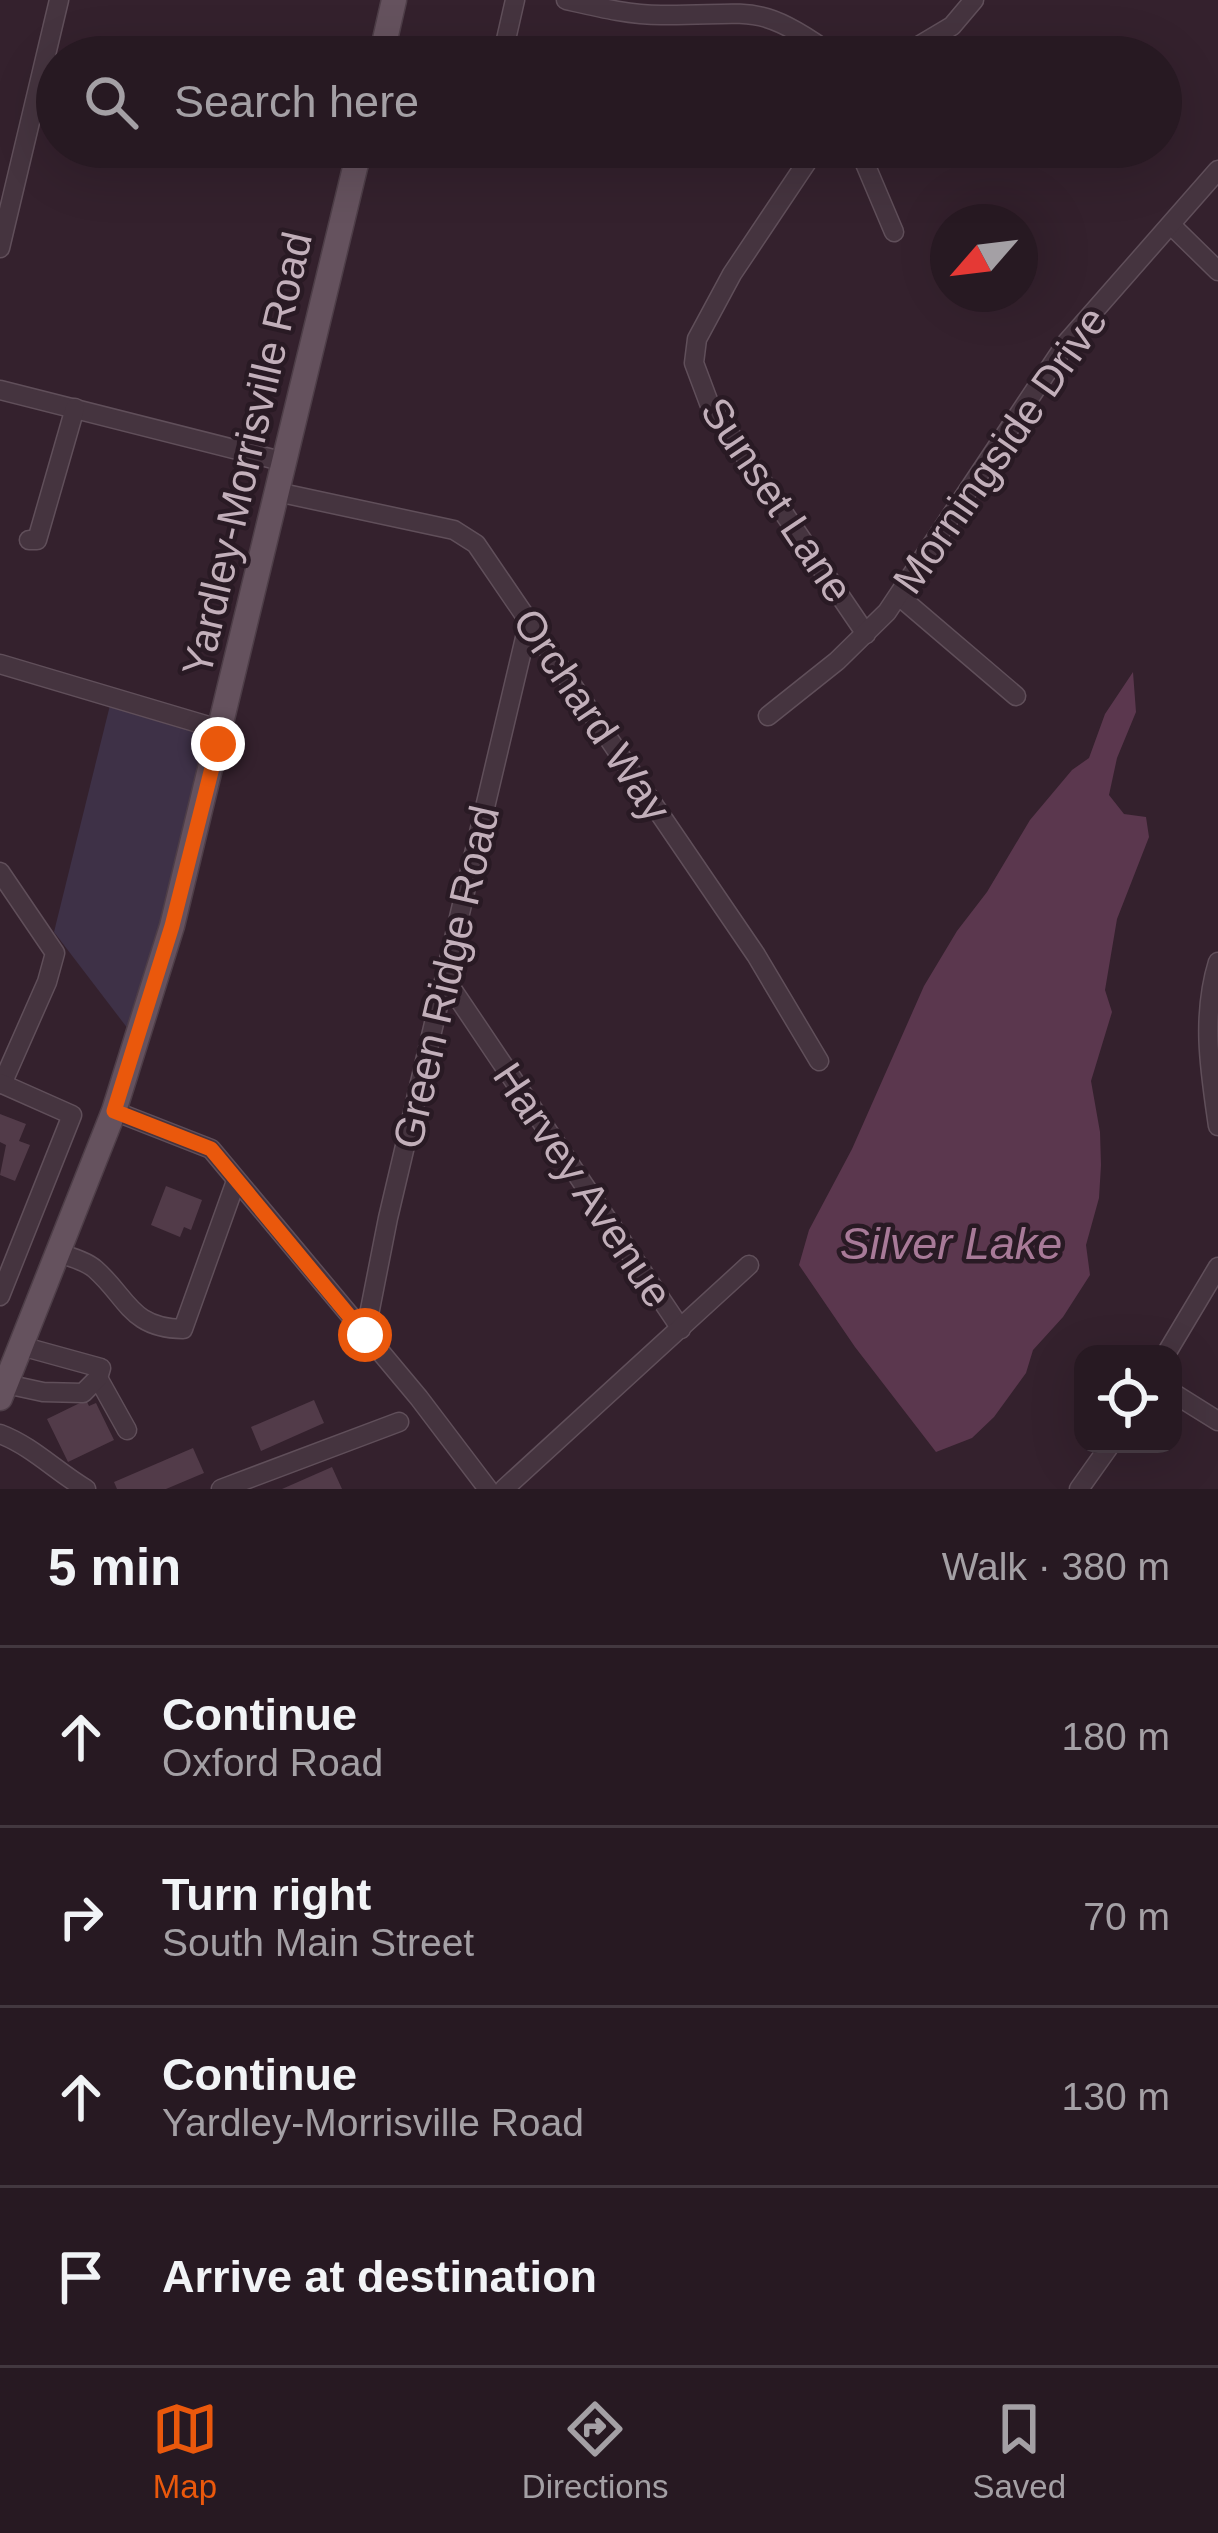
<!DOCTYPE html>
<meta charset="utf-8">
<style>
body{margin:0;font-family:Arial,sans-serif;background:#2f222a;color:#f1f3f6}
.controls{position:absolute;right:36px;bottom:36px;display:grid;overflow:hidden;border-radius:24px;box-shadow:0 12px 48px #0002}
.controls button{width:108px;height:108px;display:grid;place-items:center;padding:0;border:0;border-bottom:3px solid #433840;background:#271922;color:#f1f3f6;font:60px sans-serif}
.compass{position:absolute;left:930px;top:204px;width:108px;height:108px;border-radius:50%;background:#271922;box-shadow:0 12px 48px #0002;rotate:242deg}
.stop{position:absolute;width:36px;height:36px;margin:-27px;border:9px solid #ea580c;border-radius:50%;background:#fff}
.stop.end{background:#ea580c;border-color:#fff;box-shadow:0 3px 12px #0008}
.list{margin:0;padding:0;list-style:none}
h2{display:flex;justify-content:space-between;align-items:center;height:156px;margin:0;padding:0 48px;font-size:51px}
h2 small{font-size:39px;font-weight:400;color:#a4a0a5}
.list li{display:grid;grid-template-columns:78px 1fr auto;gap:36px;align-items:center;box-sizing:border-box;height:180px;padding:0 48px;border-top:3px solid #433840}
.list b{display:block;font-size:45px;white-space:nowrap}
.list p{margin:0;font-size:39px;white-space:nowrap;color:#a4a0a5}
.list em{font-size:39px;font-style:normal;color:#a4a0a5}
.icon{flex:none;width:66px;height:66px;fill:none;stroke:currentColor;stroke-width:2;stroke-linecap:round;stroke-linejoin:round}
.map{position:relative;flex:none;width:1218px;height:1489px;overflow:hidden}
.search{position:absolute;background:#271922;box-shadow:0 12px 48px #0002;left:36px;right:36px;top:36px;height:132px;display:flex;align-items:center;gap:30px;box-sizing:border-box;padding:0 42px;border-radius:66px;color:#a4a0a5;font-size:45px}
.sheet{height:876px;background:#271922}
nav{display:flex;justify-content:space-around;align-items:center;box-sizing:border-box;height:168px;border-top:3px solid #433840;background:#271922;font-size:33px;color:#a4a0a5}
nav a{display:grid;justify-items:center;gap:6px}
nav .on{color:#ea580c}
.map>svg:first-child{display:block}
.green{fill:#3e3147}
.water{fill:#5b374e}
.building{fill:#523b49}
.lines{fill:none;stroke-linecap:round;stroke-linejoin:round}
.minor-casing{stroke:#604f5a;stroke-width:21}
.major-casing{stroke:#4e3e48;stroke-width:27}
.minor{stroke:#45343f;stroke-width:18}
.major{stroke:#65525e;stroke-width:24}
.route{stroke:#ea580c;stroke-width:15}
.labels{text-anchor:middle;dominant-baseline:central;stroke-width:9;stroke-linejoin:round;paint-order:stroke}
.street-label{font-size:42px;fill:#c2afba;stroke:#291a24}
.water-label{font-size:45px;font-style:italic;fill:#a87a98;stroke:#291a24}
</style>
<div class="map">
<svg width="1218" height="1489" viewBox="0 0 1218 1489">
<rect width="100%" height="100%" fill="#34212d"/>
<!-- green -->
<polygon class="green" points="112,697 222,730 138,1042 54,932"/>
<!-- water -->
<polygon class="water" points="1133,672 1136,712 1117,758 1109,795 1124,814 1146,817 1149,837 1117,919 1105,990 1112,1012 1091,1081 1100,1132 1101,1165 1099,1198 1086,1245 1090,1275 1063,1317 1033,1350 1026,1373 994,1417 972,1438 936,1452 855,1347 799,1265 809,1230 852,1149 924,986 957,931 987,892 1030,820 1072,770 1089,758 1105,714"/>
<!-- building -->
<g class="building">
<polygon points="0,1114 26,1124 19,1141 30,1145 15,1181 0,1175 6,1145 0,1142"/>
<polygon points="166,1186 202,1200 191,1230 184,1227 180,1237 151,1225"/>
<polygon points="86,1400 89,1406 96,1403 114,1440 68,1462 47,1419"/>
<polygon points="314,1400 324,1423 261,1451 251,1427"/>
<polygon points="193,1448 204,1473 166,1489 117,1489 114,1482"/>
<polygon points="332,1467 342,1489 282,1489"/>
</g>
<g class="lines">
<!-- minor casing -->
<g class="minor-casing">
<g id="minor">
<path d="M566,0c31,7 63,15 95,15 90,1 97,-15 174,42"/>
<polyline points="502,57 515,0"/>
<polyline points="900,57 952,26 974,0"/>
<polyline points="817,147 732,274 697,339 694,363 709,403 866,634"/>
<polyline points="858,147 894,232"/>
<polyline points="1172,226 1218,271"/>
<polyline points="0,248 59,0"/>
<polyline points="0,390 285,462"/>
<polyline points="277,492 454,530 476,544 756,955 819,1061"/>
<polyline points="29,540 37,540 75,408"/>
<polyline points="900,597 1016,696"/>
<polyline points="0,664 222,730"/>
<polyline points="768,716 837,661 887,612 1067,342 1218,170"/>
<polyline points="0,872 55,953 47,982 2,1084"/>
<path d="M1218,962c-17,55 -8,109 0,164"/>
<polyline points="446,980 681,1329"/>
<polyline points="0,1083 72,1115 0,1296"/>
<polyline points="114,1111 211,1149 419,1398 488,1489"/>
<path d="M59,1253c11,4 27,8 36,16 33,29 35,59 88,60l53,-148"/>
<polyline points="365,1335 388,1218 529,621"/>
<polyline points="1166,1354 1218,1267"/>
<polyline points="98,1378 127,1430"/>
<polyline points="6,1384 43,1392 83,1393 98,1378 101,1368 21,1346"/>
<polyline points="1173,1393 1218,1421"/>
<path d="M0,1434c32,12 57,38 86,55"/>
<polyline points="221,1489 399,1422"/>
<polyline points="504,1489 749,1265"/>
<polyline points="1079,1489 1111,1444"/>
</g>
</g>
<!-- major casing -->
<g class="major-casing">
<g id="major">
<polyline points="381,57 394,0"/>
<polyline points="0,1398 114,1111 172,926 360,147"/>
</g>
</g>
<!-- minor -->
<use href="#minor" class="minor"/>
<!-- major -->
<use href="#major" class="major"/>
</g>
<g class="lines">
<!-- route -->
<polyline class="route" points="218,744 172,926 114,1111 211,1149 365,1335"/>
</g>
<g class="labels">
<!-- street labels -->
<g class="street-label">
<text transform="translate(1000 450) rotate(-55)">Morningside Drive</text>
<text transform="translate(247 454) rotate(-77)">Yardley-Morrisville Road</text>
<text transform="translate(777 500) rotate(56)">Sunset Lane</text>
<text transform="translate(592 715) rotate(56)">Orchard Way</text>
<text transform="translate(446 977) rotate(-77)">Green Ridge Road</text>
<text transform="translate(583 1185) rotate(56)">Harvey Avenue</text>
</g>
<!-- water labels -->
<g class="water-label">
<text x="951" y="1243">Silver Lake</text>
</g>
</g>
</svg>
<div class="controls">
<button><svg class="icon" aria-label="locate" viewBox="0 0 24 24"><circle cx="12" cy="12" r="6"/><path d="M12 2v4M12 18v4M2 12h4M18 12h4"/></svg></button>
</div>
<svg class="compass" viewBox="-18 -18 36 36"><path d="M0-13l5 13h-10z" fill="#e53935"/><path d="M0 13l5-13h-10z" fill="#a4a0a5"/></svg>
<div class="stop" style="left:365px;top:1335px"></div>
<div class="stop end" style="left:218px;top:744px"></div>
<div class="search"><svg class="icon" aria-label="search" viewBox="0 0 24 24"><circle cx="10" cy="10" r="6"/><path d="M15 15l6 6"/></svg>Search here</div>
</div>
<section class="sheet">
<h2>5 min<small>Walk · 380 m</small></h2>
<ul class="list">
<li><svg class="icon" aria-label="ahead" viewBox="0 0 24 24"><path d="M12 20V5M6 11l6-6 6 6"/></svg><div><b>Continue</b><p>Oxford Road</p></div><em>180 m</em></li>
<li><svg class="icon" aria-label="right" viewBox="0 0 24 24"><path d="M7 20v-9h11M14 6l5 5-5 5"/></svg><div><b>Turn right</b><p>South Main Street</p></div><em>70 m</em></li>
<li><svg class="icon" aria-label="ahead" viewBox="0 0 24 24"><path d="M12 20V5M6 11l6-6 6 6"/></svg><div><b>Continue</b><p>Yardley-Morrisville Road</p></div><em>130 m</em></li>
<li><svg class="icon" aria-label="arrive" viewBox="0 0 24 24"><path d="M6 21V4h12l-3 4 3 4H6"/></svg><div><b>Arrive at destination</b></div></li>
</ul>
</section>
<nav>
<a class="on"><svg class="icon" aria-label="map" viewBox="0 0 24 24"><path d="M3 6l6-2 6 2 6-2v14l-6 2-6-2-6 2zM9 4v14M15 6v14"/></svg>Map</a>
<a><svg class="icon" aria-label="directions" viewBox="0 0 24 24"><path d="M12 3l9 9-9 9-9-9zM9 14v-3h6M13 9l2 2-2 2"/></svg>Directions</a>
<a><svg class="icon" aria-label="saved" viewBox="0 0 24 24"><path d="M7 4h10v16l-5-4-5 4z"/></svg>Saved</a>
</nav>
